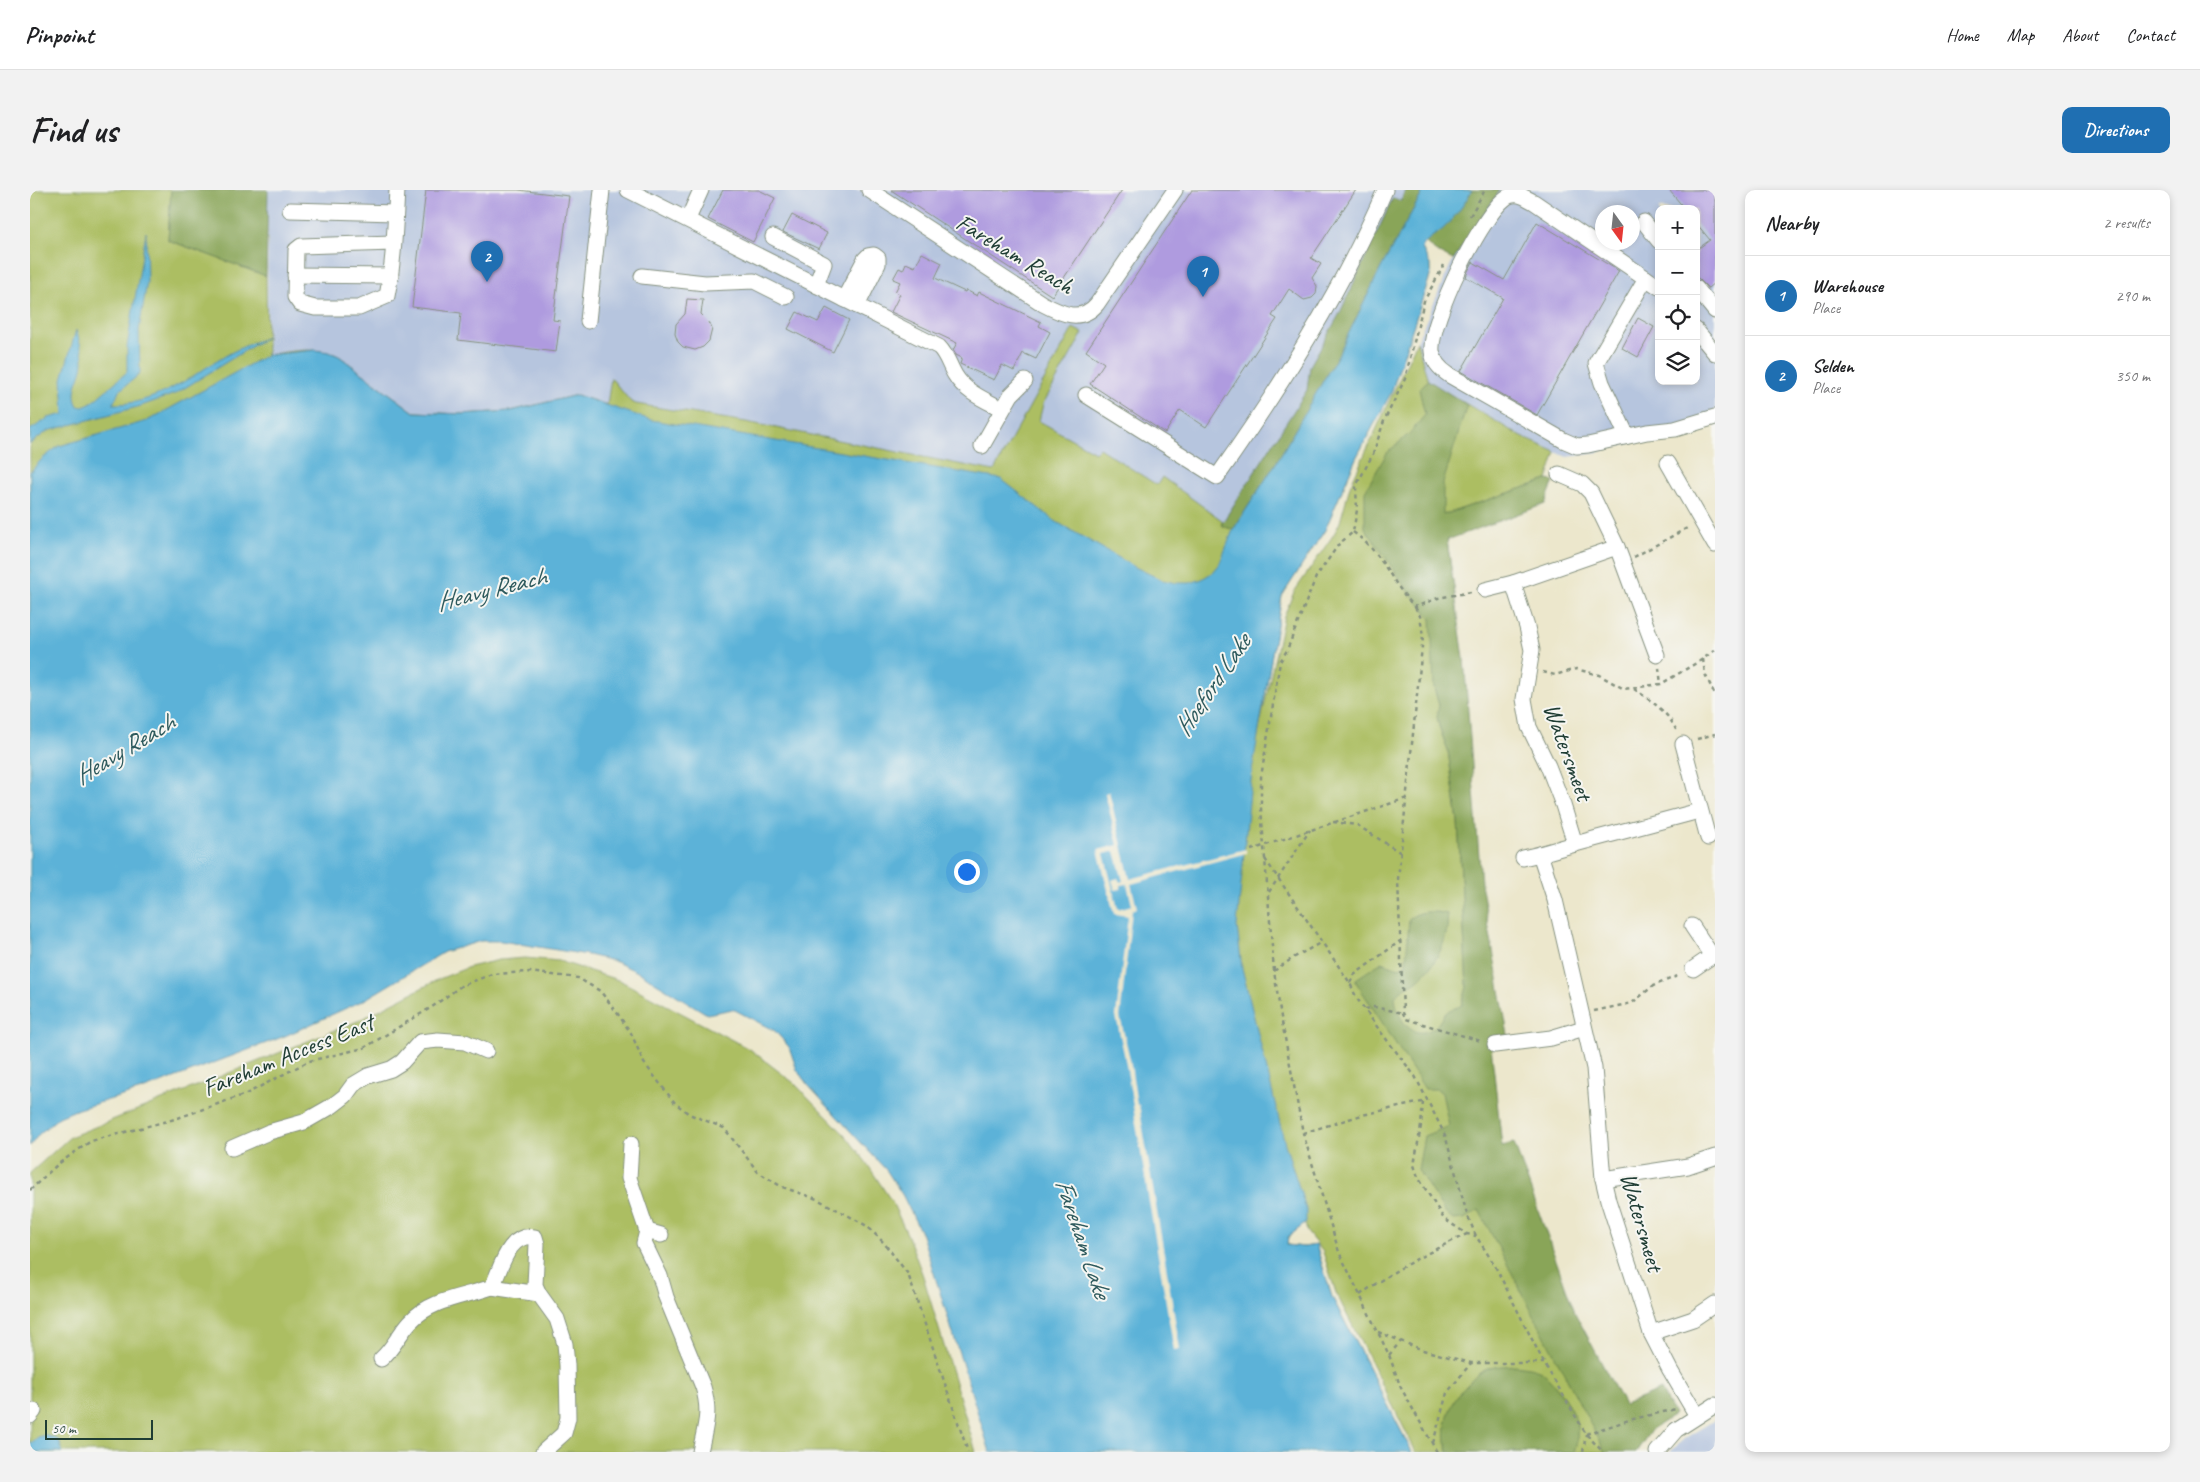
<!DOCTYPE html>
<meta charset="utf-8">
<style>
body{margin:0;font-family:Caveat,sans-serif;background:#f2f2f2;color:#202124}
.controls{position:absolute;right:15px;top:15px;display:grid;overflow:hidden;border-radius:10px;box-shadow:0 2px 8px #0003}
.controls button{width:45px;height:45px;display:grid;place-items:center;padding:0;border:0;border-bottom:1px solid #e0e0e0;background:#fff;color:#202124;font:25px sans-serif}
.compass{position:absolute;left:1565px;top:15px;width:45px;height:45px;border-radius:50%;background:#fff;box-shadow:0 2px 8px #0003;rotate:165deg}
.scale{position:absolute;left:15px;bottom:12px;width:108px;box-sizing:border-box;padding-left:5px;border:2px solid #1f3d34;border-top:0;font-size:14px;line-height:18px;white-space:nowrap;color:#1f3d34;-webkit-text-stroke:4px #f6f6f2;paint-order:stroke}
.you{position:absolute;left:936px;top:681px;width:18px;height:18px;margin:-12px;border:4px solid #fff;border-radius:50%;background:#1a73e8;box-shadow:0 0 0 8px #1a73e833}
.badge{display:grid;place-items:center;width:32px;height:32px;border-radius:50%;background:#1f6fb2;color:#fff;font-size:16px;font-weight:700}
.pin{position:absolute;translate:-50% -41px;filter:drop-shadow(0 1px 2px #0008)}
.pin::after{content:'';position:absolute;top:26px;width:18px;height:15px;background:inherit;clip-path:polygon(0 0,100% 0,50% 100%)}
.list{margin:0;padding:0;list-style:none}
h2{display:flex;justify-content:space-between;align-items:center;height:65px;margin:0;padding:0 20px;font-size:21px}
h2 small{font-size:16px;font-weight:400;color:#757577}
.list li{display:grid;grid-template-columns:32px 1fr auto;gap:15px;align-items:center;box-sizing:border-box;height:80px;padding:0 20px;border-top:1px solid #e0e0e0}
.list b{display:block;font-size:19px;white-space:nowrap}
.list p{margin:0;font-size:16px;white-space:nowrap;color:#757577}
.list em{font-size:16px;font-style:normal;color:#757577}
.icon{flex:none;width:28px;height:28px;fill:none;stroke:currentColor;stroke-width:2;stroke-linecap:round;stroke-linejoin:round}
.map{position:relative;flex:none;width:1685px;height:1262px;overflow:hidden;border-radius:10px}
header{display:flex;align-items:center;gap:30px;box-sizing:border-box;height:70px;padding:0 25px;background:#fff;border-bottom:1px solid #e0e0e0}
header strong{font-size:24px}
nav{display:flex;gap:28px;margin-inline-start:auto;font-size:18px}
.intro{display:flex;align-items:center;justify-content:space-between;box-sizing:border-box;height:120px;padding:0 30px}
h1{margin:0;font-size:35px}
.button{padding:12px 22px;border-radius:10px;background:#1f6fb2;color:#fff;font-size:18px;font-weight:700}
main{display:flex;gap:30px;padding:0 30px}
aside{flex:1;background:#fff;border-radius:10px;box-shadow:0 2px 8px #0003}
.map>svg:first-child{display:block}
.industrial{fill:#b6c5de;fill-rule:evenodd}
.green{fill:#acbe62;stroke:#667e4b}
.forest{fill:#89a558;stroke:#547146}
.water{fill:#5cb2d8;stroke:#3e7886}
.pier{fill:#ece7cc;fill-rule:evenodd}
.building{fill:#af9bdf}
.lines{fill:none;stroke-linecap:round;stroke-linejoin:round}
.minor-casing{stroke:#869280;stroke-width:17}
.path{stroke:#869280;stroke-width:2.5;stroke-dasharray:4 4;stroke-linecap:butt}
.minor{stroke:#fff;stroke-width:15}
.labels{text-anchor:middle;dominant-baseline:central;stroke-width:4;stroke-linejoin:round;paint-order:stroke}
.street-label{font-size:25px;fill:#1f3d34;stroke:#f6f6f2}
.water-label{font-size:26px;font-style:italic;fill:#2e5a5d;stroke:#f6f6f2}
</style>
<header>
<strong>Pinpoint</strong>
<nav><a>Home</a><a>Map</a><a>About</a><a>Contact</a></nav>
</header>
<div class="intro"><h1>Find us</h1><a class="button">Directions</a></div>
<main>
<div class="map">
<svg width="1685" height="1262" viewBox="0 0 1685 1262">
<rect width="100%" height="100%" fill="#f6f6f2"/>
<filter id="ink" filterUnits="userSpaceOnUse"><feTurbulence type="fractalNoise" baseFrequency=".02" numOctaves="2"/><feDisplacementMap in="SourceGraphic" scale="10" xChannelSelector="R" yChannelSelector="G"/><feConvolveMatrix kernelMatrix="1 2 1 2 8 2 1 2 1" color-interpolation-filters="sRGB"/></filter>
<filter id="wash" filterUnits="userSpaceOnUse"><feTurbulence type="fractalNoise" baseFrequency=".0096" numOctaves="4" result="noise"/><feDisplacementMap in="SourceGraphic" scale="20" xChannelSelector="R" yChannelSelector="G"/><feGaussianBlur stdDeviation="1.12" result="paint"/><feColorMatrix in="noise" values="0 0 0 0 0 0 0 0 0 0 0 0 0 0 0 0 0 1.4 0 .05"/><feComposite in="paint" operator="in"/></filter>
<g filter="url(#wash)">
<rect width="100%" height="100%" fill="#ece7cc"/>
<!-- industrial -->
<g class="industrial">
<polygon points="238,0 1394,0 1203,340 621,230 547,205 481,221 431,224 384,222 309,166 299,162 272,160 237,165"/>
<path d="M1461,0h224v231l-125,33 -23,3 -45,-20 -94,-57 -11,-39 33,-75zM1629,19h37v172h-37zM1572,22h30v30h-30z"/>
<polygon points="1685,1230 1685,1262 1640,1262 1655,1248"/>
</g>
<!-- green -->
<g class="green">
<path d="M0,0h141l-3,50 98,36 1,79c24,-4 49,-9 72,1l75,56 47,2 50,-3 66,-16 30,10 4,-27 20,24 5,2 110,18 248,49 79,-143 10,5 -40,71 -4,17 56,31 4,-4 58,37 5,-8 61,44 -2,3 12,6 191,-340h48l-47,52 -3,6 9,19v6l-40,120 -35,65 -31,72 -43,66 -26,147 28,-127 10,-24 40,-58 6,-12 10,-36 67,-145 11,40 94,56 34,15 -9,28 -104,35 15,99 -24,74 5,17v21l9,25 10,70 9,166 -5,18 21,202 123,245h-190l-80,-159 -13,-41 -16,-20 -2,-9 -17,14 -1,8 17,2 12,-2 16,52 80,155 -262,-264 -1120,-506z"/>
<polygon points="495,768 529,771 591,791 721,860 764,893 816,946 836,972 862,1012 878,1046 893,1086 946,1262 0,1262 0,983 40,947 328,831 409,789 439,777 469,770"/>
</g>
<!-- forest -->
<g class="forest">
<polygon points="141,0 238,0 236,86 138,50"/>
<polygon points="1376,0 1394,0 1351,78 1308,165 1246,273 1203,340 1191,335 1277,200 1280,176 1309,125 1363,8 1371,11"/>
<path d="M1442,0h28l-47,70 -18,-9 -10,-9c19,-14 36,-31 47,-52z"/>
<path d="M1398,190l39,25 -24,78v32l104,-35 7,1 -9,23 -98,36 17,118 17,225 27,152 -18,2 12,109 12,-3 61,170 49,92 37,-15 13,25 -22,14 -16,23h-31l-126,-242 -15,9 -11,1 -8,-7 -27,-43 6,-34 25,-10 -7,-33 -5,-4h-12l-69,-107v-3l26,-17 17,6 7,-3 3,-46c10,-9 26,-8 38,-5 3,23 -10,49 -27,64 -8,8 -19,9 -25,19 1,20 17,47 40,30 5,-4 7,-12 13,-16 4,-3 10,-3 14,-6l5,-18 -9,-166 -10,-70 -9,-25 -2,-9 2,-12 -5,-17 -3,-70 -24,-29 -42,-61v-37l22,-38 23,-20 15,-18 -6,-26z"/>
<path d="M1484,1175c9,1 19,2 27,6 12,7 34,41 36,54 1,10 0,18 -3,27h-126c-7,-27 1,-49 20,-68 5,-5 9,-10 15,-13 9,-5 21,-5 31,-6z"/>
</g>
<!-- water -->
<g class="water">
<path d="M1394,0h48c-7,14 -18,28 -29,39 -7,6 -16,9 -21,19l9,19v6l-40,120 -35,65 -31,72 -43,66 -30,175 -15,155 5,42 43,176 21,65v14l-18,14 -1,8 17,2 12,-2 16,52 80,155h-422l-68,-217 -19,-39 -16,-25 -80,-87 -10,-14 -8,-23 -14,-16 -42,-22 -26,5 -67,-41 -26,-12 -26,-6 -87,-14h-20l-37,11 -80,48 -79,36 -143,54 -64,19 -19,8 -20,17 -9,12v-674l12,-13 17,-13 88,-25 120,-66 48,-5 14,2 10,4 75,56 47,2 50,-3 66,-16 74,25 350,59 54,42 80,46 27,13 14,3h14l12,-4 11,-7 6,-7 14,-35 43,-67 62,-108 43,-87z"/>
<path d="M116,42l1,50 -8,48 1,44 -21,17 -6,13c42,1 75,-26 109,-46 14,-9 30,-15 45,-21l-92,57 -34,12 -93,25 -18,13v-14l18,-12 16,-4 -2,-35 14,-49c3,10 7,21 7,31 0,16 -14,29 -5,45l5,1 7,-3 37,-32v-25z"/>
<polygon points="15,1245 29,1250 32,1262 0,1262 0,1254 8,1247"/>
</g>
<!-- pier -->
<path class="pier" d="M1079,602l21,87 116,-30v4l-115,31 6,24 -5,2 -12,107 10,42 7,46h2l41,244 -6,1 -49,-292 -9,-42 12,-100 -14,-2 -16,-64 20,-5 -13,-52zM1085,661l8,30 -3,1 -2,-4 -6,2 3,10 6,-1v-4l6,-1 5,21 -14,4 -14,-55z"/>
<g id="blocks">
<!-- building -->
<g class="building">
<polygon points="396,0 488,0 539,6 523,130 530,131 526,162 428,150 431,123 382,117"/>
<polygon points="693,0 729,0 745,8 723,52 678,29"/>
<polygon points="861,0 1092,0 1022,106"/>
<polygon points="1162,0 1326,0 1281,68 1291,74 1282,88 1287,96 1286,104 1282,108 1274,110 1259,99 1242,126 1247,129 1176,237 1150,220 1135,243 1060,194 1074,173 1056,161"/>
<polygon points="1639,0 1685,0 1685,92 1678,98 1666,86 1666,60 1680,50 1666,33 1666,19 1655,19"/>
<polygon points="762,25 797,43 789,59 753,42"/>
<polygon points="1507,32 1589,81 1507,225 1431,181 1473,108 1436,87 1438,81 1443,72 1474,90"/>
<polygon points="892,63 912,73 905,88 935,102 936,100 947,106 949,102 1011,132 1009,136 1020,142 1006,169 993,163 984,181 972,175 964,190 930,174 932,168 926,165 923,160 927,153 861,122 870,104 865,102 870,92 863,89 869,78 873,80 876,73 885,77"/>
<polygon points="657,109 673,110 671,124 679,132 682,139 679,151 673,157 665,160 653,157 648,152 645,144 646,134 655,124"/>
<polygon points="796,118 819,130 803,162 758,139 767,122 788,132"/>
<polygon points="1608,128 1624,137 1608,167 1592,158"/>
</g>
</g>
</g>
<g filter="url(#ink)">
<use href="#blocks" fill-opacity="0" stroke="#869280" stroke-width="1"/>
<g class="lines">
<!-- minor casing -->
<g class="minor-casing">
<g id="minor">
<path d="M598,0l311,157c8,8 10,18 16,28 10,17 30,25 47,34"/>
<path d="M839,0l174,114c19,10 38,19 54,0l78,-114"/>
<polyline points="260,20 365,23"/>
<polyline points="658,29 671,0"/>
<polyline points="1614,32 1629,51"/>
<polyline points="743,47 794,74 786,95"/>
<path d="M363,53l-92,3 -5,4 -1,47 5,7 15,4h44l28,-12c7,-35 8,-70 10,-106"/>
<polyline points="265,85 361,86"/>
<polyline points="612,86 675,93 724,91 756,107"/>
<path d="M1629,97l-125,-85c-8,-4 -16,-10 -25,-6 -25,12 -80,126 -77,155 1,11 8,18 17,24l114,65 14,6 11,-1 59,-13 28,-3 40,-12"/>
<polyline points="1666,98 1685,121"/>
<polyline points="814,109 835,69 838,66 844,65 848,68 848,74 827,116"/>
<polyline points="558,131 572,0"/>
<polyline points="1666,140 1685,163"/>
<path d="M1056,205l131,82c64,-91 124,-185 168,-287"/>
<polyline points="1597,246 1572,193 1566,173 1616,88"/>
<polyline points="952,256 981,205 995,191"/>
<polyline points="1638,273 1685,355"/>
<polyline points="1529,284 1552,294 1561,303 1587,357"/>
<polyline points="1455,400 1483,393"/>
<polyline points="1627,465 1587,357 1483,393 1497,437 1502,460 1494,509 1499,537 1518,576 1533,615 1545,654 1510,664 1525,710 1564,878 1573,989 1578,1010 1621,1143 1640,1180 1667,1226"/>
<polyline points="1653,554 1678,648"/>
<polyline points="1545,654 1669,621"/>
<polyline points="1493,668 1510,664"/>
<polyline points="1662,736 1682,766 1663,779"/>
<polyline points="1465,855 1521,848 1554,838"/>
<path d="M601,954l-2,34 18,53 -3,12 16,33 6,21 37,90c8,26 2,39 -3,65"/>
<polyline points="202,958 239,942 274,932 302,916 315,906 323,895 338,886 361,879 372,872 390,852 408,850 435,852 456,861"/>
<polyline points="1573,989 1658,976 1685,967"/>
<polyline points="617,1041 631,1045"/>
<polyline points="462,1097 509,1104"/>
<polyline points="1621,1143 1663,1129 1685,1114"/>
<path d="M351,1169c12,-10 18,-25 29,-37 21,-23 54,-25 82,-35 9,-18 16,-55 43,-50l2,7 -2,41 4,9 18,25 8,25 2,21 1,53 -4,15 -21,19"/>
<polyline points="0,1226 4,1221"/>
<polyline points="1627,1262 1646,1240 1685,1215"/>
</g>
</g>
<!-- path -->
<g class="path">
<polyline points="1440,26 1455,0"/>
<path d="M1323,342c32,23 37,50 62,75l23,-9 33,-6"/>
<polyline points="1604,367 1659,337"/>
<polyline points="1385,417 1390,426 1393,447 1368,689 1373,823 1376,829 1451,851"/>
<polyline points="1673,469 1675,484 1685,505"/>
<polyline points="1629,478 1631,494"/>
<polyline points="1513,482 1525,485 1546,479 1569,485 1594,499 1631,494 1673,469 1685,460"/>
<path d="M1604,499c17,12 35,23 43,43"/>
<polyline points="1667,549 1685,544"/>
<polyline points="1303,632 1327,635 1371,663"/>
<polyline points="1221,660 1377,608"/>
<polyline points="1235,669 1320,793 1326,807 1350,841 1385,886 1415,945 1437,1024 1446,1046 1464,1074 1514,1173 1556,1244 1573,1262"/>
<polyline points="1239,702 1280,640"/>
<polyline points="1244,781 1263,768 1292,752"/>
<polyline points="1320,793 1324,785 1370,751"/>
<polyline points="1335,819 1344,817 1373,823"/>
<polyline points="1564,821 1602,813 1623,796 1650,785"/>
<polyline points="1393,912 1391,936 1384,975 1388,987 1414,1029 1437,1044 1446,1046"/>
<polyline points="1273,943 1332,925 1392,912"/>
<polyline points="0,1000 28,974 61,951 145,929 216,904 279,871 334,858 402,817 431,796 462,784 500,782 548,788 570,801 583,817 601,843 614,873 645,913 659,924 694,938 728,982 752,997 787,1009 819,1026 837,1036 854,1053 878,1084 938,1262"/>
<path d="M1330,1105c33,-25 69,-43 107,-61"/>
<polyline points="1348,1142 1393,1160 1441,1173 1514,1173"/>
<polyline points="1359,1165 1371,1151"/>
<polyline points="1556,1244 1599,1230 1646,1219"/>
<polyline points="1403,1253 1417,1203 1441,1173"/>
<polyline points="1407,1262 1371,1198 1359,1165 1309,1062 1273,943 1251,827 1244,781 1231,619 1231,587 1250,472 1257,460 1286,387 1309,354 1323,342 1327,320 1326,296 1343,264 1354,231 1375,189 1394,111 1414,75"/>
<polyline points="1553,1262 1556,1244"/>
</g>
<!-- minor -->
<use href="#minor" class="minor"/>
</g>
</g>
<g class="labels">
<!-- street labels -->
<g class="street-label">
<text transform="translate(985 64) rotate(31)">Fareham Reach</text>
<text transform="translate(1538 562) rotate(70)">Watersmeet</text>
<text transform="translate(258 865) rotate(-22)">Fareham Access East</text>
<text transform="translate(1612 1032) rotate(74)">Watersmeet</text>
</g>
<!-- water labels -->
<g class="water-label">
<text transform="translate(461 399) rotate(-14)">Heavy Reach</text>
<text transform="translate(1182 495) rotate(-56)">Hoeford Lake</text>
<text transform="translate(94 559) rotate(-31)">Heavy Reach</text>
<text transform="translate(1053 1048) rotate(71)">Fareham Lake</text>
</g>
</g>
</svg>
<div class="controls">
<button>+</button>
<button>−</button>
<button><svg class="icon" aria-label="locate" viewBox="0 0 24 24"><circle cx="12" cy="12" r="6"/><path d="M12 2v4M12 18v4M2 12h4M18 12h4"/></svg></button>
<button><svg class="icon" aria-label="layers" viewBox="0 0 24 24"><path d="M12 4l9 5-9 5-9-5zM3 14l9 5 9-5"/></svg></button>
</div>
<svg class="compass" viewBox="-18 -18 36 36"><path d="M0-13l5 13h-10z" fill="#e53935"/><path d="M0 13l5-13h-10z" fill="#757577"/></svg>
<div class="scale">50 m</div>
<div class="you"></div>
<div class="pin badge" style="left:1173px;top:107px">1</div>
<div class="pin badge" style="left:457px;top:92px">2</div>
</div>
<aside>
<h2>Nearby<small>2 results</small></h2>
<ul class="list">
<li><span class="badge">1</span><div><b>Warehouse</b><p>Place</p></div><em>290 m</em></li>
<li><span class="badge">2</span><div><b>Selden</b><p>Place</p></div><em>350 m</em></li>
</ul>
</aside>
</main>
